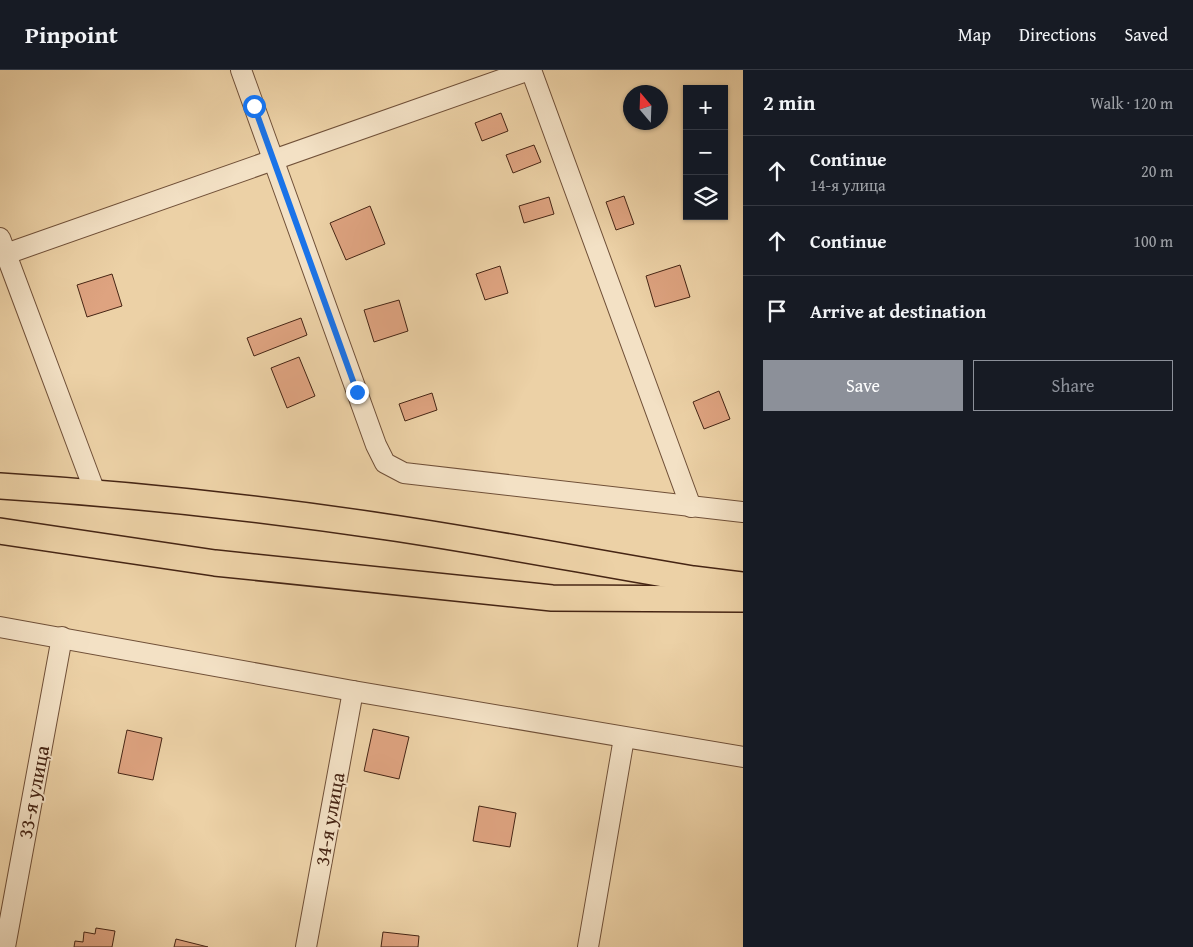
<!DOCTYPE html>
<meta charset="utf-8">
<style>
body{margin:0;font-family:"Gentium Book Plus",serif;background:#20242c;color:#f1f3f6}
.controls{position:absolute;right:15px;top:15px;display:grid;overflow:hidden;border-radius:0px;box-shadow:0 1px 4px #0004}
.controls button{width:45px;height:45px;display:grid;place-items:center;padding:0;border:0;border-bottom:1px solid #363941;background:#171b24;color:#f1f3f6;font:25px sans-serif}
.compass{position:absolute;left:623px;top:15px;width:45px;height:45px;border-radius:50%;background:#171b24;box-shadow:0 1px 4px #0004;rotate:341deg}
.stop{position:absolute;width:15px;height:15px;margin:-11px;border:4px solid #1a73e8;border-radius:50%;background:#fff}
.stop.end{background:#1a73e8;border-color:#fff;box-shadow:0 1px 5px #0008}
.list{margin:0;padding:0;list-style:none}
h2{display:flex;justify-content:space-between;align-items:center;height:65px;margin:0;padding:0 20px;font-size:21px}
h2 small{font-size:16px;font-weight:400;color:#9ea1a6}
.list li{display:grid;grid-template-columns:32px 1fr auto;gap:15px;align-items:center;box-sizing:border-box;height:70px;padding:0 20px;border-top:1px solid #363941}
.list b{display:block;font-size:19px;white-space:nowrap}
.list p{margin:0;font-size:16px;white-space:nowrap;color:#9ea1a6}
.list em{font-size:16px;font-style:normal;color:#9ea1a6}
.actions{display:flex;gap:10px;padding:15px 20px}
.actions a{flex:1;padding:11px 0;border:1px solid #8c9099;border-radius:0px;text-align:center;font-size:18px;color:#8c9099}
.actions .main{background:#8c9099;color:#fff}
.icon{flex:none;width:28px;height:28px;fill:none;stroke:currentColor;stroke-width:2;stroke-linecap:round;stroke-linejoin:round}
.map{position:relative;flex:none;width:743px;height:877px;overflow:hidden}
header{display:flex;align-items:center;gap:30px;box-sizing:border-box;height:70px;padding:0 25px;background:#171b24;border-bottom:1px solid #363941}
header strong{font-size:24px}
nav{display:flex;gap:28px;margin-inline-start:auto;font-size:18px}
main{display:flex}
aside{flex:1;background:#171b24}
.map>svg:first-child{display:block}
.building{fill:#dea380;stroke:#462514}
.lines{fill:none;stroke-linecap:round;stroke-linejoin:round}
.minor-casing{stroke:#705038;stroke-width:22}
.major-casing{stroke:#462514;stroke-width:28}
.minor{stroke:#f3e1c5;stroke-width:20}
.major{stroke:#ecd1a6;stroke-width:25}
.route{stroke:#1a73e8;stroke-width:6}
.labels{text-anchor:middle;dominant-baseline:central;stroke-width:4;stroke-linejoin:round;paint-order:stroke}
.street-label{font-size:20px;fill:#462514;stroke:#f3e1c5}
</style>
<header>
<strong>Pinpoint</strong>
<nav><a>Map</a><a>Directions</a><a>Saved</a></nav>
</header>
<main>
<div class="map">
<svg width="743" height="877" viewBox="0 0 743 877">
<rect width="100%" height="100%" fill="#ecd1a6"/>
<filter id="stains"><feTurbulence type="fractalNoise" baseFrequency=".004" numOctaves="4"/><feColorMatrix values="0 0 0 0 .2 0 0 0 0 .09 0 0 0 0 .02 0 0 0 .5 -.17"/></filter>
<radialGradient id="worn" r=".72"><stop offset=".6" stop-color="#630" stop-opacity="0"/><stop offset="1" stop-color="#630" stop-opacity=".3"/></radialGradient>
<!-- building -->
<g class="building">
<polygon points="501,43 508,61 482,71 475,53"/>
<polygon points="534,75 541,92 513,103 506,85"/>
<polygon points="624,126 634,154 616,160 606,132"/>
<polygon points="549,127 554,144 524,153 519,136"/>
<polygon points="370,136 385,174 346,190 330,153"/>
<polygon points="680,195 690,227 655,237 646,206"/>
<polygon points="500,196 508,223 485,230 476,204"/>
<polygon points="112,204 122,236 87,247 77,215"/>
<polygon points="399,230 408,261 374,272 364,240"/>
<polygon points="301,248 307,265 254,286 247,268"/>
<polygon points="299,287 315,326 287,338 271,298"/>
<polygon points="719,321 730,349 704,359 693,332"/>
<polygon points="432,323 437,340 405,351 399,334"/>
<polygon points="373,659 409,667 399,709 364,701"/>
<polygon points="127,660 162,668 153,710 118,703"/>
<polygon points="479,736 516,743 510,777 473,771"/>
<polygon points="96,858 115,861 112,877 74,877 75,871 83,872 84,862 95,864"/>
<polygon points="383,862 419,866 418,877 381,877"/>
<polygon points="176,869 208,877 174,877"/>
</g>
<g class="lines">
<!-- minor casing -->
<g class="minor-casing">
<g id="minor">
<polyline points="241,0 376,375 385,393 404,403 743,442"/>
<polyline points="531,0 691,437"/>
<polyline points="0,168 95,422"/>
<polyline points="6,184 529,0"/>
<polyline points="0,557 353,621 743,687"/>
<polyline points="5,877 62,567"/>
<polyline points="306,877 353,621"/>
<polyline points="588,877 624,668"/>
</g>
</g>
<!-- major casing -->
<g class="major-casing">
<g id="major">
<path d="M0,416c130,8 259,22 387,41 102,15 204,35 306,52l50,6"/>
<polyline points="0,461 215,493 552,528 743,529"/>
</g>
</g>
<!-- minor -->
<use href="#minor" class="minor"/>
<!-- major -->
<use href="#major" class="major"/>
</g>
<g class="lines">
<!-- route -->
<polyline class="route" points="254,36 357,322"/>
</g>
<g class="labels">
<!-- street labels -->
<g class="street-label">
<text transform="translate(33 722) rotate(-79)">33-я улица</text>
<text transform="translate(329 749) rotate(-80)">34-я улица</text>
</g>
</g>
<rect width="100%" height="100%" filter="url(#stains)"/>
<rect width="100%" height="100%" fill="url(#worn)"/>
</svg>
<div class="controls">
<button>+</button>
<button>−</button>
<button><svg class="icon" aria-label="layers" viewBox="0 0 24 24"><path d="M12 4l9 5-9 5-9-5zM3 14l9 5 9-5"/></svg></button>
</div>
<svg class="compass" viewBox="-18 -18 36 36"><path d="M0-13l5 13h-10z" fill="#e53935"/><path d="M0 13l5-13h-10z" fill="#9ea1a6"/></svg>
<div class="stop" style="left:254px;top:36px"></div>
<div class="stop end" style="left:357px;top:322px"></div>
</div>
<aside>
<h2>2 min<small>Walk · 120 m</small></h2>
<ul class="list">
<li><svg class="icon" aria-label="ahead" viewBox="0 0 24 24"><path d="M12 20V5M6 11l6-6 6 6"/></svg><div><b>Continue</b><p>14-я улица</p></div><em>20 m</em></li>
<li><svg class="icon" aria-label="ahead" viewBox="0 0 24 24"><path d="M12 20V5M6 11l6-6 6 6"/></svg><div><b>Continue</b></div><em>100 m</em></li>
<li><svg class="icon" aria-label="arrive" viewBox="0 0 24 24"><path d="M6 21V4h12l-3 4 3 4H6"/></svg><div><b>Arrive at destination</b></div></li>
</ul>
<div class="actions"><a class="main">Save</a><a>Share</a></div>
</aside>
</main>
